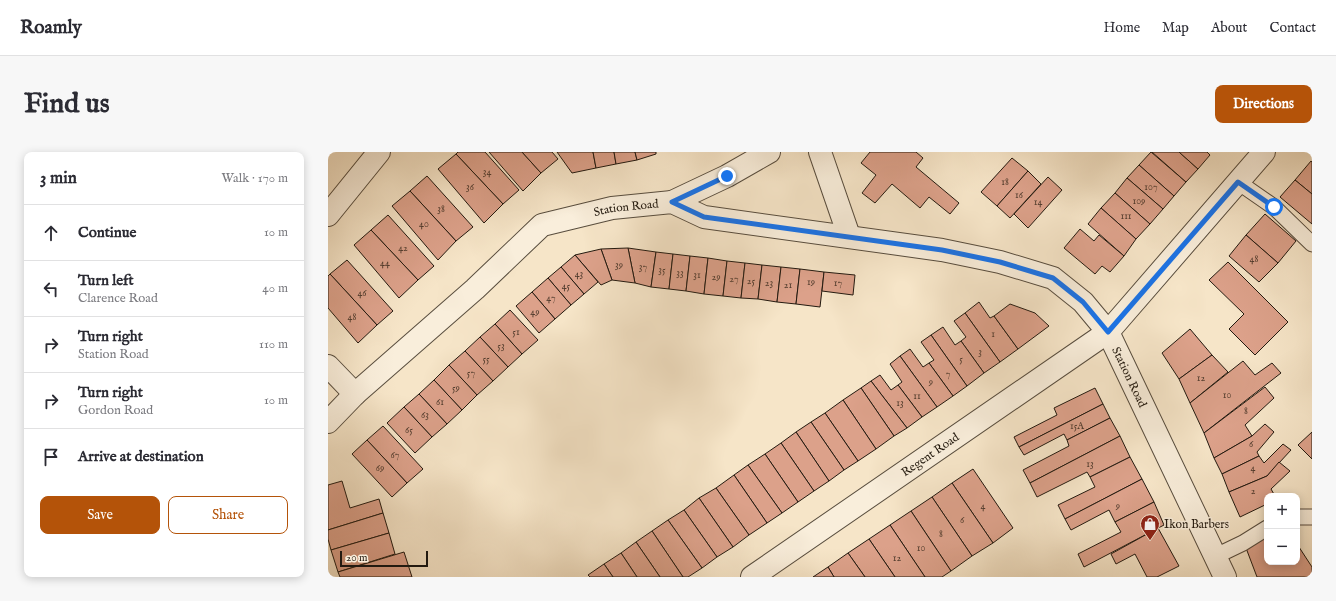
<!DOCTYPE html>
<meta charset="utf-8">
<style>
body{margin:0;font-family:"IM FELL English",serif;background:#f7f7f7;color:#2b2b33}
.controls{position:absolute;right:12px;bottom:12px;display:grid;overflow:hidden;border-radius:8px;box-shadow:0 2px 10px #0003}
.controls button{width:36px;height:36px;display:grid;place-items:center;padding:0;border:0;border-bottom:1px solid #e1e1e2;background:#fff;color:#2b2b33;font:20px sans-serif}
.scale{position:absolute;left:12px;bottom:10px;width:88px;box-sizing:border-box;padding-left:4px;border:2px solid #231a10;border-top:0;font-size:11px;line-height:14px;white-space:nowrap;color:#231a10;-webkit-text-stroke:3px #f9eedb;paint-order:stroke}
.stop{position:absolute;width:12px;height:12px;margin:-9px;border:3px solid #1a73e8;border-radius:50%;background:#fff}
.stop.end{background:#1a73e8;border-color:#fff;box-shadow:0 1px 4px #0008}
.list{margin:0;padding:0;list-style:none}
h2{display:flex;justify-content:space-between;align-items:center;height:52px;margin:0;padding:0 16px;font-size:17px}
h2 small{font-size:13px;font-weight:400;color:#7c7c81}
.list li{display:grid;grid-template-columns:26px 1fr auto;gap:12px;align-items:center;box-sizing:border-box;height:56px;padding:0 16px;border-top:1px solid #e1e1e2}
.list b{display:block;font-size:15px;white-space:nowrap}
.list p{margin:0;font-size:13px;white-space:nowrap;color:#7c7c81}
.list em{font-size:13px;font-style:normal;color:#7c7c81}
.actions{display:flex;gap:8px;padding:12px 16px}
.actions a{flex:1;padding:9px 0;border:1px solid #b45309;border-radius:8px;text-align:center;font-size:14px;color:#b45309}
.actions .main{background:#b45309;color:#fff}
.icon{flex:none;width:22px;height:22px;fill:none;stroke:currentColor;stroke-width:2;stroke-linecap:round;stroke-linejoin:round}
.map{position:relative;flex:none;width:984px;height:425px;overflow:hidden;border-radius:8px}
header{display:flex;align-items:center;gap:24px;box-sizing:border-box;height:56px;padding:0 20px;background:#fff;border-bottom:1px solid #e1e1e2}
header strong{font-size:19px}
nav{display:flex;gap:22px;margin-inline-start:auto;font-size:14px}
.intro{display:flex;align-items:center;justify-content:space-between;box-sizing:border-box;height:96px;padding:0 24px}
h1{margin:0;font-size:28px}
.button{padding:10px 18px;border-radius:8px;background:#b45309;color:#fff;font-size:14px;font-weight:700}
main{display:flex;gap:24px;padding:0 24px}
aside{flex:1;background:#fff;border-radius:8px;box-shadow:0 2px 10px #0003}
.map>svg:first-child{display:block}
.building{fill:#dca18a;stroke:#231a10}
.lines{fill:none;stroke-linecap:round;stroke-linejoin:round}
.service-casing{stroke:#584d3e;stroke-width:17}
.minor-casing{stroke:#584d3e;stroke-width:24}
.service{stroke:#f9eedb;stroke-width:15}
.minor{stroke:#f9eedb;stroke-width:22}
.route{stroke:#1a73e8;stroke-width:5}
.labels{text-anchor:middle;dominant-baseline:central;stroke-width:3;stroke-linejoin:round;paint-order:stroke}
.number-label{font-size:10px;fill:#513c2e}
.street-label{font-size:12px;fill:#231a10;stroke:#f9eedb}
.poi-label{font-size:12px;fill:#231a10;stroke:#f9eedb;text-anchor:start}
</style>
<header>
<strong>Roamly</strong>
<nav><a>Home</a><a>Map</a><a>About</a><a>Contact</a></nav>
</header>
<div class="intro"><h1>Find us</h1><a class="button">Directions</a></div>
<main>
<aside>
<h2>3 min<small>Walk · 170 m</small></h2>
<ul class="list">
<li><svg class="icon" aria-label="ahead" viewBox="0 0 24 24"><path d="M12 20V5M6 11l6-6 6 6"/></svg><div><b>Continue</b></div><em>10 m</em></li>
<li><svg class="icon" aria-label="left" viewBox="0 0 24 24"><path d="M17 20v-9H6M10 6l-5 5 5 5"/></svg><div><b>Turn left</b><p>Clarence Road</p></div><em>40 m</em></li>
<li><svg class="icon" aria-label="right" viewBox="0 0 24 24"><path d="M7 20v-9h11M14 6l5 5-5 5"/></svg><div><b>Turn right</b><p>Station Road</p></div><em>110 m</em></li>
<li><svg class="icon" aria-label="right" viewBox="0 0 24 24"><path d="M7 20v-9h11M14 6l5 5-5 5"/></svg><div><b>Turn right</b><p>Gordon Road</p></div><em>10 m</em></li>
<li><svg class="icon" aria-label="arrive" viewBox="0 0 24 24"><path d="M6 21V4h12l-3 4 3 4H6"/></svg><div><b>Arrive at destination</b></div></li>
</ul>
<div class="actions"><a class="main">Save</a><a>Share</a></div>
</aside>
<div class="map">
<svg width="984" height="425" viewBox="0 0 984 425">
<rect width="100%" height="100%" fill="#f6e5c8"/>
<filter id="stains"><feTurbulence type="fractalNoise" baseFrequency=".005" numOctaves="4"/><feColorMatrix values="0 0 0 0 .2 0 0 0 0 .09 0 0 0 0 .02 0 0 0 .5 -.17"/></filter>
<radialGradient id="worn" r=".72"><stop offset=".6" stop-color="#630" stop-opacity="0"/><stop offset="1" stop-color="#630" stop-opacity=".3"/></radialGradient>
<!-- building -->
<g class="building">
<polygon points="130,0 157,0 191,38 175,52 128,2"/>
<polygon points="161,0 194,0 213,21 195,39"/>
<polygon points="194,0 224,0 230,7 213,21"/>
<polygon points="229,0 265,0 268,16 244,21"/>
<polygon points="265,0 286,0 288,12 268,16"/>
<polygon points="286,0 307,0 309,8 288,12"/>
<polygon points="307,0 328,0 328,2 309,8"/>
<polygon points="542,0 588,0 595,6 588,15 631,51 622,62 601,45 592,56 564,32 547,51 534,41 548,23 533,11"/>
<polygon points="823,0 858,30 846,44 811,13"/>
<polygon points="824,0 851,0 870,17 858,30"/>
<polygon points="851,0 879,0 882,3 870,17"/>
<polygon points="128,2 175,52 156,71 110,17"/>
<polygon points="684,6 700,19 669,54 653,40"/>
<polygon points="983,9 984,10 984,42 967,28"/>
<polygon points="811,13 846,44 835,57 799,26"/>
<polygon points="700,19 713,32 682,66 669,54"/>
<polygon points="99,24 145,75 128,89 82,39"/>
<polygon points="720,25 734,38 700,76 686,62"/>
<polygon points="799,26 835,57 822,72 787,41"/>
<polygon points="967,28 984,42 984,72 952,45"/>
<polygon points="82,39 128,89 110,108 64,54"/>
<polygon points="787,41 822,72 808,87 773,56"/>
<polygon points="773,56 808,87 796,104 760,72"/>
<polygon points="937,62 968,89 950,111 918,83"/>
<polygon points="60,63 106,114 90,128 43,78"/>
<polygon points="752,77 766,89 771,83 796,104 782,120 774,114 767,122 736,96"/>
<polygon points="43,78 90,128 71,146 26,93"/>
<polygon points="918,83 950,111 931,130 901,104"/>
<polygon points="300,96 328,100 323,135 307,131"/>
<polygon points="300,96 307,131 284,128 273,97"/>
<polygon points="273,97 284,128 273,133 247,103"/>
<polygon points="328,100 345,102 341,137 323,135"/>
<polygon points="345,102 362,104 358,139 341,137"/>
<polygon points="247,103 270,130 256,142 233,115"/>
<polygon points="362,104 380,106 376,142 358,139"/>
<polygon points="380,106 399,109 395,144 376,142"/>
<polygon points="19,108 65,159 49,173 2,122"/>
<polygon points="399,109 417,111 413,146 395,144"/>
<polygon points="900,110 960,170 927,203 901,177 916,162 881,128"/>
<polygon points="417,111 434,113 430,147 413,146"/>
<polygon points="434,113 453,115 449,150 430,147"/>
<polygon points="233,115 256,142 243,153 220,126"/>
<polygon points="453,115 472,117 468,152 449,150"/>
<polygon points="472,117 496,120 492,155 468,152"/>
<polygon points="496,120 527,123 525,143 494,139"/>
<polygon points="2,122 49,173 30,191 0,156 0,124"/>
<polygon points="220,126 243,153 227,167 204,140"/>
<polygon points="204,140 227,167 211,181 188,154"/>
<polygon points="651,150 662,166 666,164 690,197 672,210 637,161"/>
<polygon points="682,152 707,161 721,174 690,197 666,164"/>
<polygon points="182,158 210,188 194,202 167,172"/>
<polygon points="637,161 672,210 656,221 633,189 638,185 626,169"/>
<polygon points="167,172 194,202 180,215 152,185"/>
<polygon points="615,175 627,193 633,189 656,221 639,234 603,183"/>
<polygon points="862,177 884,203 851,227 834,201"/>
<polygon points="603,183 639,234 625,244 601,211 606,208 593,190"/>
<polygon points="152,185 180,215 165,229 137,199"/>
<polygon points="582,197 595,215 601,211 625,244 609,255 572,204"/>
<polygon points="137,199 165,229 149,243 121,213"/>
<polygon points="884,203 900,220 862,251 851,227"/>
<polygon points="572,204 609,255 594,265 570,233 574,230 562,212"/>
<polygon points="915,209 927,223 944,211 953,221 876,281 862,251"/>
<polygon points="121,213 149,243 134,258 106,228"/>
<polygon points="552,223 563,238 570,233 594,265 579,276 543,229"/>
<polygon points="106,228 134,258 119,272 91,242"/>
<polygon points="543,229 579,276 566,284 533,236"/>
<polygon points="937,235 946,246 917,273 924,284 886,306 876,281"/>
<polygon points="533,236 566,284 548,297 515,248"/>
<polygon points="767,236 775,252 691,295 686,285 729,263 726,256"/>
<polygon points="91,242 119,272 104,285 76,255"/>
<polygon points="515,248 548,297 530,309 497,261"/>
<polygon points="775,252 782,266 739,288 736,282 696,303 691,295"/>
<polygon points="76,255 104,285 87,301 59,271"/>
<polygon points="497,261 530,309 516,318 483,270"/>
<polygon points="782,266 792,284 702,331 695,318 741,294 739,288"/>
<polygon points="483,270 516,318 501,329 468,280"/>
<polygon points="937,272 946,280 929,300 931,304 894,322 886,306 924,284"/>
<polygon points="55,274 95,317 79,331 39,288"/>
<polygon points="468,280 501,329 486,339 453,291"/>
<polygon points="984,280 984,307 970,293"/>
<polygon points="792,284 802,305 762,325 759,320 709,345 702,331"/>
<polygon points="39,288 79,331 64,345 24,302"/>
<polygon points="453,291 486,339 470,350 437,302"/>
<polygon points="955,292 963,298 939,324 901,340 894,322 931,304 936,311"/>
<polygon points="437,302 470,350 454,361 420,313"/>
<polygon points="802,305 814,327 737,367 730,353 767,335 762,325"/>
<polygon points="951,310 962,319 943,337 947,344 939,344 939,352 912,365 901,340 939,324"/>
<polygon points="420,313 454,361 439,371 406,323"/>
<polygon points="645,317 685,376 665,391 624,331"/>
<polygon points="406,323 439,371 421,383 388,336"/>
<polygon points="814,327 826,350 787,370 781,358 743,378 737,367"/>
<polygon points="14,329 22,356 51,347 55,361 0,378 0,333"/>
<polygon points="624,331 665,391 644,404 604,345"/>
<polygon points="388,336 421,383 405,395 371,346"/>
<polygon points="604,345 644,404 623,419 583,359"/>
<polygon points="371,346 405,395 389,405 356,358"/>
<polygon points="826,350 836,373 756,415 750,402 793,380 787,370"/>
<polygon points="356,358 389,405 374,416 340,368"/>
<polygon points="583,359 623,419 614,425 597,425 562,373"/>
<polygon points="55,361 61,381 3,398 0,387 0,378"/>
<polygon points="340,368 374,416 360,425 355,425 324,379"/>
<polygon points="562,373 597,425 567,425 541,387"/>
<polygon points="830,376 851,414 829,425 819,425 807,402 788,412 783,402"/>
<polygon points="324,379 355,425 332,425 308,390"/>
<polygon points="61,381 67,402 10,420 3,398"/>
<polygon points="939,384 939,410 969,410 969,392 984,415 984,425 929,425 918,396"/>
<polygon points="541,387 567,425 537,425 520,401"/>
<polygon points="308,390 332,425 309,425 293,401"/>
<polygon points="76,400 84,425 12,425 10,420"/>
<polygon points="293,401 309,425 285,425 276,412"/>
<polygon points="520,401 537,425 506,425 500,415"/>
<polygon points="276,412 285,425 262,425 260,423"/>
<polygon points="500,415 506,425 485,425"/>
</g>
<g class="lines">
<!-- service casing -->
<g class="service-casing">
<g id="service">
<polyline points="910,30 946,55 984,92"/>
<polyline points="969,365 984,365"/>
<polyline points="888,404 915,391 939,376"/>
</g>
</g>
<!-- minor casing -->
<g class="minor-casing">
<g id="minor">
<polyline points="492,0 521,84"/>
<polyline points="344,50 399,24 441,0"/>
<polyline points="0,63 51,0"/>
<polyline points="0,214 27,242"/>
<path id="s1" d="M0,270l27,-28 120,-105 67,-64 70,-17 60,-6 32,15 238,33 58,12 53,16 30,24 25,30 117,245"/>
<path id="s2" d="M424,425l356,-245 156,-180"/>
</g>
</g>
<!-- service -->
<use href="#service" class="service"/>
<!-- minor -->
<use href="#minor" class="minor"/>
</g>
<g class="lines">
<!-- route -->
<polyline class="route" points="399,24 344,50 376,65 614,98 672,110 725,126 755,150 780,180 910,30 946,55"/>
</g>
<!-- icons -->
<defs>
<g id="shop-pin" transform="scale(1)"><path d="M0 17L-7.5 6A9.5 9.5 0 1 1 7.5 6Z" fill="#8f2418" stroke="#f9eedb"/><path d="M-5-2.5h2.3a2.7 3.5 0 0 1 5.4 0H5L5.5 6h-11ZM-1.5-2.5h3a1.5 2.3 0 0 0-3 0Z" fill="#fff"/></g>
</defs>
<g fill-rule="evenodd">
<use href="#shop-pin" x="822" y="372"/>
</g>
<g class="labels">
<!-- number labels -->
<g class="number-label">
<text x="159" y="20">34</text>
<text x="677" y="30">18</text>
<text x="142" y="35">36</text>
<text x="823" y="35">107</text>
<text x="691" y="43">16</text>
<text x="811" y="49">109</text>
<text x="710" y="50">14</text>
<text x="113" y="57">38</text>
<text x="798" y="64">111</text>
<text x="96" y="72">40</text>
<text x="75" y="96">42</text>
<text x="926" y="107">48</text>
<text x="57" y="111">44</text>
<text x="291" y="113">39</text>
<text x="315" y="115">37</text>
<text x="334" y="118">35</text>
<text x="352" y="121">33</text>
<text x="251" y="122">43</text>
<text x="369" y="123">31</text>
<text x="388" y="125">29</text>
<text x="406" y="127">27</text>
<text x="423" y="129">25</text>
<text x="483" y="130">19</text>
<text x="441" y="131">23</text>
<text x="510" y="131">17</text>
<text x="460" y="133">21</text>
<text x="238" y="134">45</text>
<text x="34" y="141">46</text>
<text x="223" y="146">47</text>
<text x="207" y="160">49</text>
<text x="24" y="165">48</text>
<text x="188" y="180">51</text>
<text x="665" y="182">1</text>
<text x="173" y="194">53</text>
<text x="652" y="200">3</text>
<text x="158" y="207">55</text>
<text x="633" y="207">5</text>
<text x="143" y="221">57</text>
<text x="620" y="222">7</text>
<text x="873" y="226">12</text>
<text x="603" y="230">9</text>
<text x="128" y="236">59</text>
<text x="899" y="243">10</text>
<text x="589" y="244">11</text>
<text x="112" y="250">61</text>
<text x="572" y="251">13</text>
<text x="918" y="259">8</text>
<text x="97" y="263">63</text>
<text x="749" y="274">15A</text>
<text x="81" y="278">65</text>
<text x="923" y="292">6</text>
<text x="67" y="303">67</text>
<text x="762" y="312">13</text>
<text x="52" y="316">69</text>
<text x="925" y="316">4</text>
<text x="925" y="339">2</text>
<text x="655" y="354">4</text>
<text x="790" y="354">9</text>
<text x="634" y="368">6</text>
<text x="613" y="382">8</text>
<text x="593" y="396">10</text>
<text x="569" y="406">12</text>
</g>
<!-- street labels -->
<g class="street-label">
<text stroke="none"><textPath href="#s1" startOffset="377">Station Road</textPath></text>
<text stroke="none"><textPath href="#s1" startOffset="941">Station Road</textPath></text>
<text stroke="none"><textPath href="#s2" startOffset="216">Regent Road</textPath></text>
</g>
<!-- poi labels -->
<g class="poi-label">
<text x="836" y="372">Ikon Barbers</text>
</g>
</g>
<rect width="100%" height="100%" filter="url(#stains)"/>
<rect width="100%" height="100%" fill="url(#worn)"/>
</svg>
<div class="controls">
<button>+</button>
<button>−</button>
</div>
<div class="scale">20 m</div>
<div class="stop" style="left:946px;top:55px"></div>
<div class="stop end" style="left:399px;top:24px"></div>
</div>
</main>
